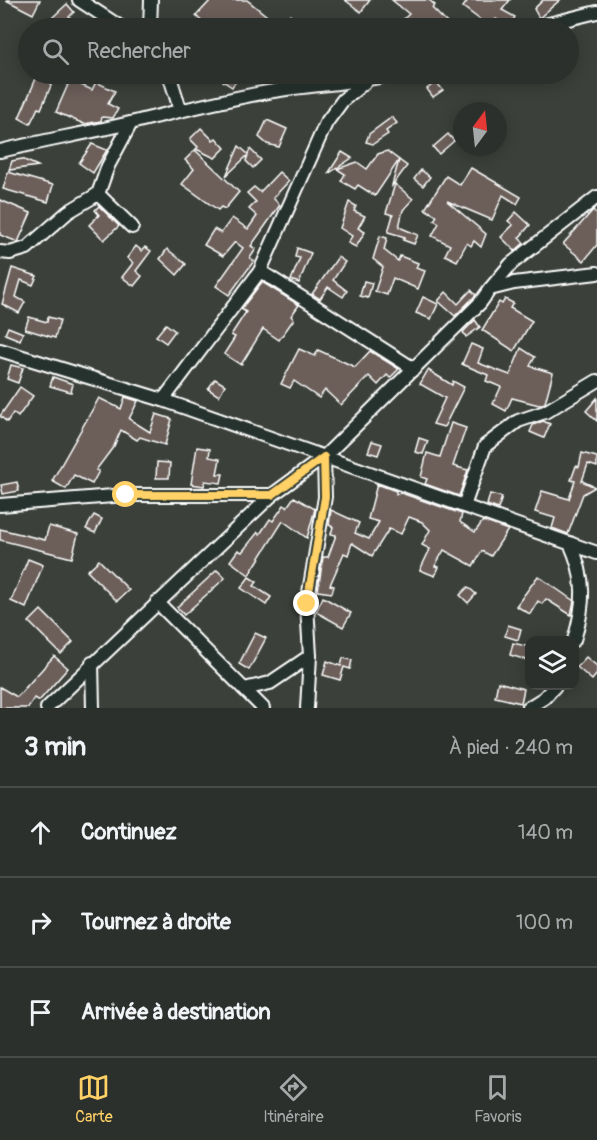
<!DOCTYPE html>
<html lang="fr">
<meta charset="utf-8">
<style>
body{margin:0;font-family:Pangolin,sans-serif;background:#383c38;color:#f1f3f6}
.controls{position:absolute;right:18px;bottom:18px;display:grid;overflow:hidden;border-radius:12px;box-shadow:0 3px 15px #0003}
.controls button{width:54px;height:54px;display:grid;place-items:center;padding:0;border:0;border-bottom:2px solid #484b48;background:#2c302c;color:#f1f3f6;font:30px sans-serif}
.compass{position:absolute;left:453px;top:102px;width:54px;height:54px;border-radius:50%;background:#2c302c;box-shadow:0 3px 15px #0003;rotate:15deg}
.stop{position:absolute;width:18px;height:18px;margin:-14px;border:4px solid #ffd166;border-radius:50%;background:#fff}
.stop.end{background:#ffd166;border-color:#fff;box-shadow:0 2px 6px #0008}
.list{margin:0;padding:0;list-style:none}
h2{display:flex;justify-content:space-between;align-items:center;height:78px;margin:0;padding:0 24px;font-size:26px}
h2 small{font-size:20px;font-weight:400;color:#a6a9a9}
.list li{display:grid;grid-template-columns:39px 1fr auto;gap:18px;align-items:center;box-sizing:border-box;height:90px;padding:0 24px;border-top:2px solid #484b48}
.list b{display:block;font-size:22px;white-space:nowrap}
.list em{font-size:20px;font-style:normal;color:#a6a9a9}
.icon{flex:none;width:33px;height:33px;fill:none;stroke:currentColor;stroke-width:2;stroke-linecap:round;stroke-linejoin:round}
.map{position:relative;flex:none;width:597px;height:708px;overflow:hidden}
.search{position:absolute;background:#2c302c;box-shadow:0 3px 15px #0003;left:18px;right:18px;top:18px;height:66px;display:flex;align-items:center;gap:15px;box-sizing:border-box;padding:0 21px;border-radius:33px;color:#a6a9a9;font-size:22px}
.sheet{height:348px;background:#2c302c}
nav{display:flex;justify-content:space-around;align-items:center;box-sizing:border-box;height:84px;border-top:2px solid #484b48;background:#2c302c;font-size:16px;color:#a6a9a9}
nav a{display:grid;justify-items:center;gap:3px}
nav .on{color:#ffd166}
.map>svg:first-child{display:block}
.building{fill:#6c5f5a;stroke:#fff;stroke-width:1.5}
.lines{fill:none;stroke-linecap:round;stroke-linejoin:round}
.minor-casing{stroke:#fff;stroke-width:16}
.minor{stroke:#26332d;stroke-width:12}
.route{stroke:#ffd166;stroke-width:8}
</style>
<div class="map">
<svg width="597" height="708" viewBox="0 0 597 708">
<rect width="100%" height="100%" fill="#3b403a"/>
<filter id="ink" filterUnits="userSpaceOnUse"><feTurbulence type="fractalNoise" baseFrequency=".0167" numOctaves="2"/><feDisplacementMap in="SourceGraphic" scale="12" xChannelSelector="R" yChannelSelector="G"/><feConvolveMatrix kernelMatrix="1 2 1 2 8 2 1 2 1" color-interpolation-filters="sRGB"/></filter>
<g filter="url(#ink)">
<!-- building -->
<g class="building">
<polygon points="6,0 40,0 33,14"/>
<polygon points="211,0 247,0 281,27 290,15 300,23 296,28 261,28 251,21 244,28 209,28 196,16"/>
<polygon points="345,0 370,0 361,12"/>
<polygon points="392,0 429,0 435,5 432,8 452,28 429,28 419,19 409,28 394,28 409,14"/>
<polygon points="468,0 510,0 502,10 515,17 509,27 496,19 490,27 463,7"/>
<polygon points="543,0 560,0 539,18 534,9"/>
<polygon points="67,4 74,12 69,17 72,20 63,28 41,28"/>
<polygon points="38,74 56,74 41,109 38,108 30,124 19,118"/>
<polygon points="228,74 241,74 232,87 223,81"/>
<polygon points="70,80 92,90 96,82 115,91 108,104 118,109 113,118 102,117 101,121 84,124 56,112"/>
<polygon points="436,82 443,90 433,97 427,89"/>
<polygon points="392,117 397,123 386,131 388,134 373,144 366,142 369,134"/>
<polygon points="267,120 287,129 279,147 267,144 259,137"/>
<polygon points="201,128 213,140 216,138 225,148 215,158 196,149 198,147 190,139"/>
<polygon points="448,134 454,141 439,154 433,147"/>
<polygon points="92,144 107,150 93,173 79,163"/>
<polygon points="239,146 248,154 250,149 261,160 253,168 246,161 248,155 226,176"/>
<polygon points="195,150 239,192 225,209 221,207 218,210 182,184 194,169 185,160"/>
<polygon points="387,151 399,160 375,196 358,185 355,189 341,181 345,174 337,169 357,162 367,169 378,154"/>
<polygon points="342,152 352,158 328,174"/>
<polygon points="22,159 38,166 9,170 12,161"/>
<polygon points="399,160 407,166 392,186 392,185"/>
<polygon points="471,168 521,197 517,204 503,195 492,220 447,201 486,234 481,247 474,241 471,246 467,243 457,261 445,255 450,245 432,236 439,223 434,220 437,216 425,209 446,176 460,185"/>
<polygon points="421,170 430,177 423,186 414,179"/>
<polygon points="8,172 53,185 48,202 3,189"/>
<polygon points="279,172 289,181 273,198 280,205 251,246 256,249 250,258 254,261 229,295 216,286 243,248 235,242 223,256 204,245 214,229 221,233 232,218 248,229 257,216 249,209 256,202 247,193 254,187 260,192"/>
<polygon points="395,184 413,199 403,210 399,227 418,235 414,244 403,240 405,237 388,232 393,215 386,213"/>
<polygon points="0,200 31,213 18,242 0,235"/>
<polygon points="349,202 356,206 354,211 365,216 358,228 365,232 356,247 348,243 352,236 340,228"/>
<polygon points="99,206 119,226 104,240 89,225 99,215 95,210"/>
<polygon points="593,210 597,214 597,245 584,261 563,244"/>
<polygon points="516,212 530,225 519,238 524,243 515,251 501,237 513,225 508,221"/>
<polygon points="380,236 387,238 384,250 398,261 400,256 418,263 416,268 425,271 418,289 393,278 387,295 375,291 383,267 373,259"/>
<polygon points="136,246 142,251 145,247 151,251 136,271 142,276 134,286 122,277 133,263 127,258"/>
<polygon points="297,248 311,253 299,283 291,280 300,258 295,257"/>
<polygon points="167,249 186,264 177,275 160,259"/>
<polygon points="338,257 345,262 333,280 347,291 343,297 328,287 320,299 312,294"/>
<polygon points="12,268 37,276 33,285 21,280 16,297 25,302 19,313 2,304"/>
<polygon points="364,281 372,283 368,298 360,296"/>
<polygon points="262,282 299,305 291,316 294,319 279,340 263,329 241,365 224,354 235,337 231,335 246,312 241,309"/>
<polygon points="471,290 476,295 455,316 438,301 446,292 458,304"/>
<polygon points="423,297 438,304 431,319 416,313"/>
<polygon points="505,299 513,303 510,308 532,321 514,351 482,330 499,302 502,304"/>
<polygon points="29,317 47,322 48,317 60,320 55,338 25,329"/>
<polygon points="475,320 480,327 466,337 463,332"/>
<polygon points="166,324 175,331 166,343 156,336"/>
<polygon points="8,327 23,333 20,340 5,334"/>
<polygon points="471,344 483,349 478,363 510,375 521,348 535,357 530,366 553,373 545,403 539,405 512,398 506,411 493,404 501,387 486,381 488,375 462,364"/>
<polygon points="299,349 315,356 318,350 355,367 370,351 399,369 390,378 387,375 378,385 369,376 341,405 325,390 319,398 294,381 290,388 281,384"/>
<polygon points="11,365 23,368 18,383 7,379"/>
<polygon points="428,370 452,385 453,381 464,387 444,427 433,424 445,398 420,384"/>
<polygon points="53,377 73,384 71,392 50,386"/>
<polygon points="215,379 225,385 219,396 208,389"/>
<polygon points="20,387 33,396 18,417 13,413 7,422 0,416"/>
<polygon points="125,397 138,401 129,419 150,432 156,414 172,419 165,445 140,437 137,440 121,430 114,446 96,470 99,471 92,484 74,475 66,489 52,481 99,398 121,409"/>
<polygon points="597,398 597,421 586,411"/>
<polygon points="543,421 550,424 544,438 530,432 533,425"/>
<polygon points="451,423 466,428 453,466 468,470 459,496 425,484 427,479 421,477 427,453 440,457"/>
<polygon points="419,438 428,441 423,454 415,452"/>
<polygon points="372,441 382,444 378,455 368,452"/>
<polygon points="197,447 210,449 209,457 220,459 217,474 223,474 221,483 205,481 204,486 191,484"/>
<polygon points="582,453 597,457 597,467 588,464 582,481 595,487 583,494 568,534 552,528 555,518 535,512 542,491 569,499 575,481 571,480 576,466 579,467"/>
<polygon points="157,462 170,463 169,478 156,478"/>
<polygon points="17,482 19,491 3,494 1,485"/>
<polygon points="377,484 396,491 396,494 401,493 462,514 460,522 475,532 483,521 508,530 491,556 482,551 473,566 444,550 435,566 439,567 435,576 420,570 430,549 422,545 430,530 422,522 409,517 401,534 389,529 372,556 352,543 348,555 344,553 330,585 334,586 332,593 318,591 323,557 328,557 336,535 331,534 333,527 329,525 331,510 359,523 355,533 369,539 379,522 368,519"/>
<polygon points="490,494 502,497 498,509 487,505"/>
<polygon points="294,497 315,509 307,538 283,521 249,575 230,561 238,550 242,552 258,532 260,534 270,519 273,521 284,505 287,507"/>
<polygon points="94,515 102,519 95,533 86,529"/>
<polygon points="49,526 78,534 72,558 0,540 0,529 45,540"/>
<polygon points="28,559 43,565 26,608 11,601"/>
<polygon points="99,560 129,590 117,601 87,571"/>
<polygon points="217,570 225,578 184,615 177,607"/>
<polygon points="538,576 574,601 571,615 546,599 542,604 538,601 530,614 516,606"/>
<polygon points="249,577 257,582 254,586 271,597 266,605 241,588"/>
<polygon points="468,587 476,594 468,603 460,595"/>
<polygon points="323,597 351,613 343,627 316,612"/>
<polygon points="41,610 73,642 61,654 29,622"/>
<polygon points="508,625 521,629 518,640 505,636"/>
<polygon points="255,633 266,638 249,670 239,664"/>
<polygon points="513,643 530,647 530,661 510,655"/>
<polygon points="54,656 68,668 39,701 34,698 28,708 0,708 0,687 17,697"/>
<polygon points="586,657 597,666 597,674 592,680 577,667"/>
<polygon points="343,658 352,660 350,669 344,667 340,680 323,675 327,661 341,666"/>
<polygon points="498,682 524,689 521,703 495,697"/>
</g>
<g class="lines">
<!-- minor casing -->
<g class="minor-casing">
<g id="minor">
<polyline points="79,0 122,28"/>
<polyline points="150,28 151,0"/>
<polyline points="532,28 597,12"/>
<polyline points="169,74 180,109"/>
<path d="M0,151c43,-10 87,-18 130,-28 46,-11 91,-23 138,-31 42,-8 85,-8 126,-18"/>
<polyline points="98,194 132,227"/>
<polyline points="0,252 10,253 27,248 68,212 98,194 108,166 131,123"/>
<polyline points="260,271 414,369"/>
<polyline points="490,289 511,264 597,197"/>
<polyline points="0,350 163,400 597,553"/>
<polyline points="163,400 260,271 326,123 343,100 366,81"/>
<polyline points="0,505 126,495 272,495"/>
<polyline points="464,506 485,446 518,421 545,412 597,381"/>
<path d="M570,543c16,35 15,61 4,97"/>
<polyline points="157,602 263,708"/>
<polyline points="92,663 93,708"/>
<polyline points="244,689 270,683 310,656"/>
<polyline points="47,708 272,495 324,457 480,303 490,289 514,283 597,273"/>
<polyline points="307,708 310,656 307,604 325,497 324,457"/>
<polyline points="528,708 544,698 555,686"/>
</g>
</g>
<!-- minor -->
<use href="#minor" class="minor"/>
</g>
</g>
<g class="lines" filter="url(#ink)">
<!-- route -->
<polyline class="route" points="126,495 272,495 324,457 325,497 307,604"/>
</g>
</svg>
<div class="controls">
<button><svg class="icon" aria-label="layers" viewBox="0 0 24 24"><path d="M12 4l9 5-9 5-9-5zM3 14l9 5 9-5"/></svg></button>
</div>
<svg class="compass" viewBox="-18 -18 36 36"><path d="M0-13l5 13h-10z" fill="#e53935"/><path d="M0 13l5-13h-10z" fill="#a6a9a9"/></svg>
<div class="stop" style="left:126px;top:495px"></div>
<div class="stop end" style="left:307px;top:604px"></div>
<div class="search"><svg class="icon" aria-label="search" viewBox="0 0 24 24"><circle cx="10" cy="10" r="6"/><path d="M15 15l6 6"/></svg>Rechercher</div>
</div>
<section class="sheet">
<h2>3 min<small>À pied · 240 m</small></h2>
<ul class="list">
<li><svg class="icon" aria-label="ahead" viewBox="0 0 24 24"><path d="M12 20V5M6 11l6-6 6 6"/></svg><div><b>Continuez</b></div><em>140 m</em></li>
<li><svg class="icon" aria-label="right" viewBox="0 0 24 24"><path d="M7 20v-9h11M14 6l5 5-5 5"/></svg><div><b>Tournez à droite</b></div><em>100 m</em></li>
<li><svg class="icon" aria-label="arrive" viewBox="0 0 24 24"><path d="M6 21V4h12l-3 4 3 4H6"/></svg><div><b>Arrivée à destination</b></div></li>
</ul>
</section>
<nav>
<a class="on"><svg class="icon" aria-label="map" viewBox="0 0 24 24"><path d="M3 6l6-2 6 2 6-2v14l-6 2-6-2-6 2zM9 4v14M15 6v14"/></svg>Carte</a>
<a><svg class="icon" aria-label="directions" viewBox="0 0 24 24"><path d="M12 3l9 9-9 9-9-9zM9 14v-3h6M13 9l2 2-2 2"/></svg>Itinéraire</a>
<a><svg class="icon" aria-label="saved" viewBox="0 0 24 24"><path d="M7 4h10v16l-5-4-5 4z"/></svg>Favoris</a>
</nav>
